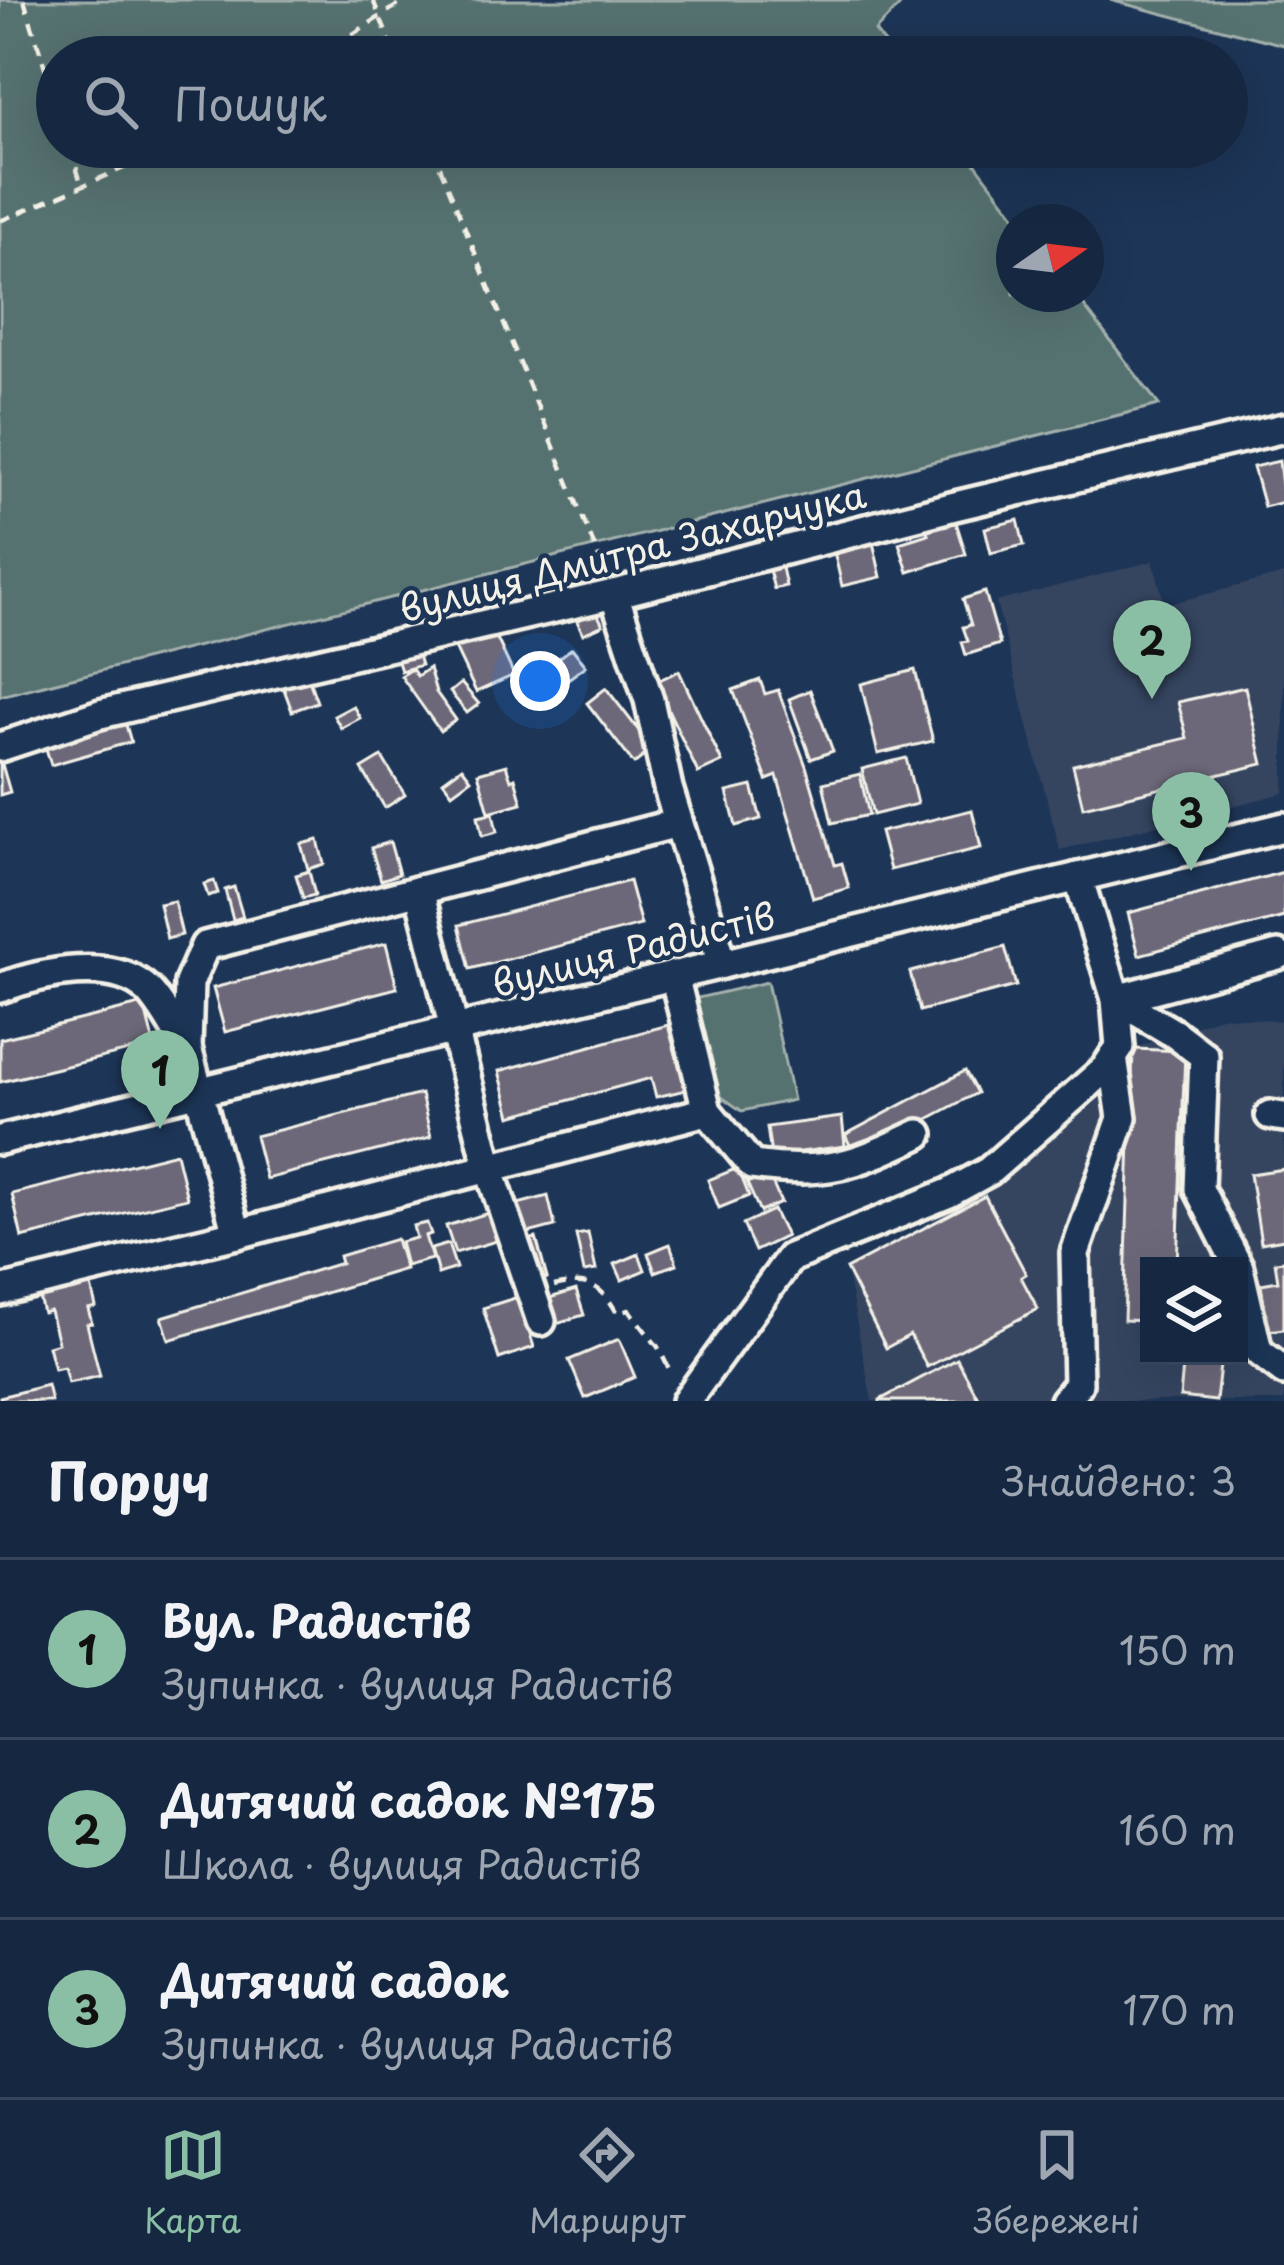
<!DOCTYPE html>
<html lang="uk">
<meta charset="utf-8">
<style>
body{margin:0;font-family:"Playpen Sans",sans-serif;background:#1f3048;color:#f1f3f6}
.controls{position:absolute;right:36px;bottom:36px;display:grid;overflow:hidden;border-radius:0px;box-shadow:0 12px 48px #0002}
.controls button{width:108px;height:108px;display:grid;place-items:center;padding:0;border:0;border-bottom:3px solid #35445a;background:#162841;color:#f1f3f6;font:60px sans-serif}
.compass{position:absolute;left:996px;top:204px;width:108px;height:108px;border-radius:50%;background:#162841;box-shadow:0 12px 48px #0002;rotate:76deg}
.you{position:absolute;left:540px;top:681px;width:42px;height:42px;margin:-30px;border:9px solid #fff;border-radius:50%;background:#1a73e8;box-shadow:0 0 0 18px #1a73e833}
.badge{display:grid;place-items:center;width:78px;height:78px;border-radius:50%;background:#8abfa5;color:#111;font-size:39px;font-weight:700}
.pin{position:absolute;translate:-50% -99px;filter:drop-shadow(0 3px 6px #0008)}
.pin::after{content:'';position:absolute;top:63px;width:42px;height:36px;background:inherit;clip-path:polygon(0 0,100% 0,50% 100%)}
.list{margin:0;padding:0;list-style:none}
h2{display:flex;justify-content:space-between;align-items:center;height:156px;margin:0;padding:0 48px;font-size:51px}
h2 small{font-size:39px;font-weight:400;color:#9ea6b1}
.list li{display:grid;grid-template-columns:78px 1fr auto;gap:36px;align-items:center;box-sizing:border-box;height:180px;padding:0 48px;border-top:3px solid #35445a}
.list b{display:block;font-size:45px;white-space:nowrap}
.list p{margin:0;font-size:39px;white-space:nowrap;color:#9ea6b1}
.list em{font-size:39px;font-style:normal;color:#9ea6b1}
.icon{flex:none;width:66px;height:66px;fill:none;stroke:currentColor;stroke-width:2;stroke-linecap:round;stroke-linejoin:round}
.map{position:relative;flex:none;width:1284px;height:1401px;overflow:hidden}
.search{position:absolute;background:#162841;box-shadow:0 12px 48px #0002;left:36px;right:36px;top:36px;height:132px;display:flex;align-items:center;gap:30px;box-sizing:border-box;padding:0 42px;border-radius:66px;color:#9ea6b1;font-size:45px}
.sheet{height:696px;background:#162841}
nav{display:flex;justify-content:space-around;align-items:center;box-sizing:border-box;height:168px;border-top:3px solid #35445a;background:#162841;font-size:33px;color:#9ea6b1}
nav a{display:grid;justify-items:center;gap:6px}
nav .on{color:#8abfa5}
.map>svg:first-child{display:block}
.built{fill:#354461;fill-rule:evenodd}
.green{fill:#54716f;stroke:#a4b1ac;stroke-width:3}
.building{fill:#6c6779;stroke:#f4f1e8;stroke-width:3}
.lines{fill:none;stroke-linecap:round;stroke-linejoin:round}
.minor-casing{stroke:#f4f1e8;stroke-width:36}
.path{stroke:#f4f1e8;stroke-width:4.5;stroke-dasharray:12 9;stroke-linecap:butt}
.minor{stroke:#1d3557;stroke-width:27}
.labels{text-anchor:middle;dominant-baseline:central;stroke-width:9;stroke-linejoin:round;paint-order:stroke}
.street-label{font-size:36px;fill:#f4f1e8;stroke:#1d3557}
</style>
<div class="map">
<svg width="1284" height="1401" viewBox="0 0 1284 1401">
<rect width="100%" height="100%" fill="#1d3557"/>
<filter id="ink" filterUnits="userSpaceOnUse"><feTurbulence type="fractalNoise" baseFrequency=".00833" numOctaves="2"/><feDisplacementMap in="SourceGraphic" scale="24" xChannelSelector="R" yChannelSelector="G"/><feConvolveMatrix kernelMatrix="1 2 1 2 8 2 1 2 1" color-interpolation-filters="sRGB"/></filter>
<g filter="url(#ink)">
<!-- built -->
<g class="built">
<polygon points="1153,561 1165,605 1284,574 1284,793 1060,850 996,602"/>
<path d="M1222,1016l62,5v380h-412l-26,-132 139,-73 110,-93 38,-54zM1149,1266h90v90h-90z"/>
</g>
<!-- green -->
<g class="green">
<polygon points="0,0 905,0 875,31 895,57 57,57 57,147 963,147 1020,222 1014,222 1014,294 1075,294 1159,405 0,696"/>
<polygon points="1110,0 1284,0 1284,45"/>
<polygon points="767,982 793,1100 742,1111 710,1089 689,1000"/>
</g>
<!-- building -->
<g class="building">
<polygon points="1279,461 1284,502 1264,507 1253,467"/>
<polygon points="954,516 966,554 908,572 899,543 928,534 925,526"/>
<polygon points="1018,520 1024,545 991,553 985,528"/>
<polygon points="872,538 881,577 842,586 833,547"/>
<polygon points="781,563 786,586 774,589 768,566"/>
<polygon points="985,592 1000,644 966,655 962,642 968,641 963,627 971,625 963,599"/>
<polygon points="596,611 603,625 583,634 577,621"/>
<polygon points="493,630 514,675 476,692 455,648"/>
<polygon points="415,646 421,665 401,671 395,653"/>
<polygon points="572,648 586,666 564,682 551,664"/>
<polygon points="429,668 436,692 456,720 440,731 401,676 412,669 417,676"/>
<polygon points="915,670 933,741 878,754 861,684"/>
<polygon points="679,671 722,762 698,773 655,682"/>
<polygon points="306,672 317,702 292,711 281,681"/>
<polygon points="760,680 765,694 778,690 806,766 835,865 842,863 849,888 813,898 777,776 767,780 733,690"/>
<polygon points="461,683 479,704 467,713 450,692"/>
<polygon points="1245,687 1263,764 1083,807 1073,765 1187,738 1178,702"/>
<polygon points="606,688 653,749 634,764 587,703"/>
<polygon points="810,690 833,751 811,759 789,699"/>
<polygon points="353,706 360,718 341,728 334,716"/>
<polygon points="124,718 131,742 51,765 44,742"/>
<polygon points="382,757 405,795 385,808 362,769"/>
<polygon points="906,758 917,804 873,815 862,769"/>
<polygon points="1,761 10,792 0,795 0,762"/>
<polygon points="506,765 511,780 515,778 522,803 489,812 478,773"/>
<polygon points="462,767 471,779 452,793 443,781"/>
<polygon points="860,774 869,815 832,823 823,783"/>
<polygon points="752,786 761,819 736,826 727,792"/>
<polygon points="972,810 981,848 890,870 880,832"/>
<polygon points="493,813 497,832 482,836 478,816"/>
<polygon points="318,840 324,864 308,869 301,844"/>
<polygon points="390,842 399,874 381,880 371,848"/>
<polygon points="309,871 315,895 303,898 296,875"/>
<polygon points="1284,872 1284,917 1139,955 1128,913"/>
<polygon points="214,881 218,893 208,896 204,884"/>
<polygon points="629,881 641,925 470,969 459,925"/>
<polygon points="234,887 243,917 233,920 225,890"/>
<polygon points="174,901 182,935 167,939 159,904"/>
<polygon points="386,943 397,988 225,1032 213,988"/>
<polygon points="1005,947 1016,986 920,1011 910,972"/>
<polygon points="144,1004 154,1045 0,1082 0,1039"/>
<polygon points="668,1025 686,1090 656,1097 651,1078 511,1116 499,1071"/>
<polygon points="1133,1049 1185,1051 1177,1266 1149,1266 1149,1321 1124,1320"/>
<polygon points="965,1071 977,1093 856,1157 845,1135"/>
<polygon points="421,1094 431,1137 266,1179 255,1136"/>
<polygon points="842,1117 845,1146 771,1156 767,1127"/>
<polygon points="176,1153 187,1198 22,1238 12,1194"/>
<polygon points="738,1168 749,1196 719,1208 708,1180"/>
<polygon points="1284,1169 1284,1239 1261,1243 1250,1174"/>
<polygon points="768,1173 781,1203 760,1212 747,1183"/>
<polygon points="548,1196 555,1226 517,1236 510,1206"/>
<polygon points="985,1196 1026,1274 1021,1277 1038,1309 927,1367 910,1335 886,1348 846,1269"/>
<polygon points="773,1210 786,1236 755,1251 743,1224"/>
<polygon points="491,1212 500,1240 455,1253 446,1226"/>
<polygon points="427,1223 431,1234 425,1236 432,1259 406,1266 400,1242 416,1238 413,1226"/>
<polygon points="588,1233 596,1270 584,1272 576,1235"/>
<polygon points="536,1238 547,1278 536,1282 524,1241"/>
<polygon points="396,1239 405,1269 169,1340 162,1317 341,1263 339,1256"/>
<polygon points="448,1244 456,1268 438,1274 431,1249"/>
<polygon points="670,1244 677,1264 655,1272 648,1253"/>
<polygon points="639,1254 645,1270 622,1280 615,1264"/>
<polygon points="1284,1261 1284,1329 1268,1331 1261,1284 1278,1281 1275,1262"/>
<polygon points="89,1278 96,1307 88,1309 92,1323 87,1324 100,1376 68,1383 64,1367 54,1369 48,1346 58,1343 50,1311 43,1313 39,1297 47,1295 45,1290"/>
<polygon points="576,1290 584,1315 553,1324 546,1299"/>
<polygon points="518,1297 534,1347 499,1359 483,1308"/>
<polygon points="619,1339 635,1377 585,1398 569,1360"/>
<polygon points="1184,1356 1221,1356 1216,1401 1180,1397"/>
<polygon points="957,1359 980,1401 880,1401 880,1400"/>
<polygon points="47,1385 51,1401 0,1401 0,1397"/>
</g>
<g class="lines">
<!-- minor casing -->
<g class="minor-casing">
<g id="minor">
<polyline points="614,594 649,700 668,788 722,964"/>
<polyline points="0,747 100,714 614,594 955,506 1284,428"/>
<polyline points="419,890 489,1168 541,1321"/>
<path d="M674,975l33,136 45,54c75,10 100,1 167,-31"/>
<path d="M0,988c41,-15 114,-32 149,3 15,16 26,39 38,57l2,-65 16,-37 473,-123"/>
<polyline points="187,1048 237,1234"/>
<polyline points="1270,1115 1284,1117"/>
<polyline points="0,1140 1284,827"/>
<polyline points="1238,1266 1199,1189 1204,1056 1175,1034 1116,999 1278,955"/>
<polyline points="1239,1268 1258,1351 1284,1371"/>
<polyline points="0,1291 237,1234 707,1111"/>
<polyline points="686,1401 790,1258 949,1193 989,1171 1105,1069 1120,1047 1116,999 1078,877"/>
<polyline points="1064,1401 1078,1384 1075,1253 1122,1118 1113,1057"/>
</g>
</g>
<!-- path -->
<g class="path">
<polyline points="24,0 57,106"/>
<polyline points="373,0 396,57"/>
<polyline points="317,57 406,0"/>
<polyline points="70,147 82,186"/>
<polyline points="432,147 604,570"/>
<polyline points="0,221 173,147"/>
<path d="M554,1286c33,-8 47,-2 63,27l12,-3 29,37 13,26"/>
</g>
<!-- minor -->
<use href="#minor" class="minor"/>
</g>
</g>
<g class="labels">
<!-- street labels -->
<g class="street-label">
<text transform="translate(632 550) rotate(-14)">вулиця Дмитра Захарчука</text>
<text transform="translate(633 948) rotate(-14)">вулиця Радистів</text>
</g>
</g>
</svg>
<div class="controls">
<button><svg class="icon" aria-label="layers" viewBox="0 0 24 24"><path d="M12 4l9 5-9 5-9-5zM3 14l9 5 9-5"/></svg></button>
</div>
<svg class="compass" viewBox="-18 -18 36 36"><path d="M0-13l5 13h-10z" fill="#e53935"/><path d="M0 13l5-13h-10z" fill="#9ea6b1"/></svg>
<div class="you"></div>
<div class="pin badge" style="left:160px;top:1129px">1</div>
<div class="pin badge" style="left:1152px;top:699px">2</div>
<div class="pin badge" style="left:1191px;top:871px">3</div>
<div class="search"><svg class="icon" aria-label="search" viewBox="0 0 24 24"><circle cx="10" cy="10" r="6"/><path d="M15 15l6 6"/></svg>Пошук</div>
</div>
<section class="sheet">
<h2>Поруч<small>Знайдено: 3</small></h2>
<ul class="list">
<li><span class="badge">1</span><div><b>Вул. Радистів</b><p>Зупинка · вулиця Радистів</p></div><em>150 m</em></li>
<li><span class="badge">2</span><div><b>Дитячий садок №175</b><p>Школа · вулиця Радистів</p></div><em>160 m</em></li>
<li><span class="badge">3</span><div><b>Дитячий садок</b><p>Зупинка · вулиця Радистів</p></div><em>170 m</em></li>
</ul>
</section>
<nav>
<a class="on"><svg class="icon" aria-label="map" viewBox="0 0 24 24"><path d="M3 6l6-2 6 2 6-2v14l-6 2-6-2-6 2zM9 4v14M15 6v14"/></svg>Карта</a>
<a><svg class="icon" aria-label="directions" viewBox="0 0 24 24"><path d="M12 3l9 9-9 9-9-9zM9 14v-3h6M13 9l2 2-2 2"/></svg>Маршрут</a>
<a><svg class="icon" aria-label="saved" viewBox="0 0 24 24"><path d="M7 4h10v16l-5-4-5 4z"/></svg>Збережені</a>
</nav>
